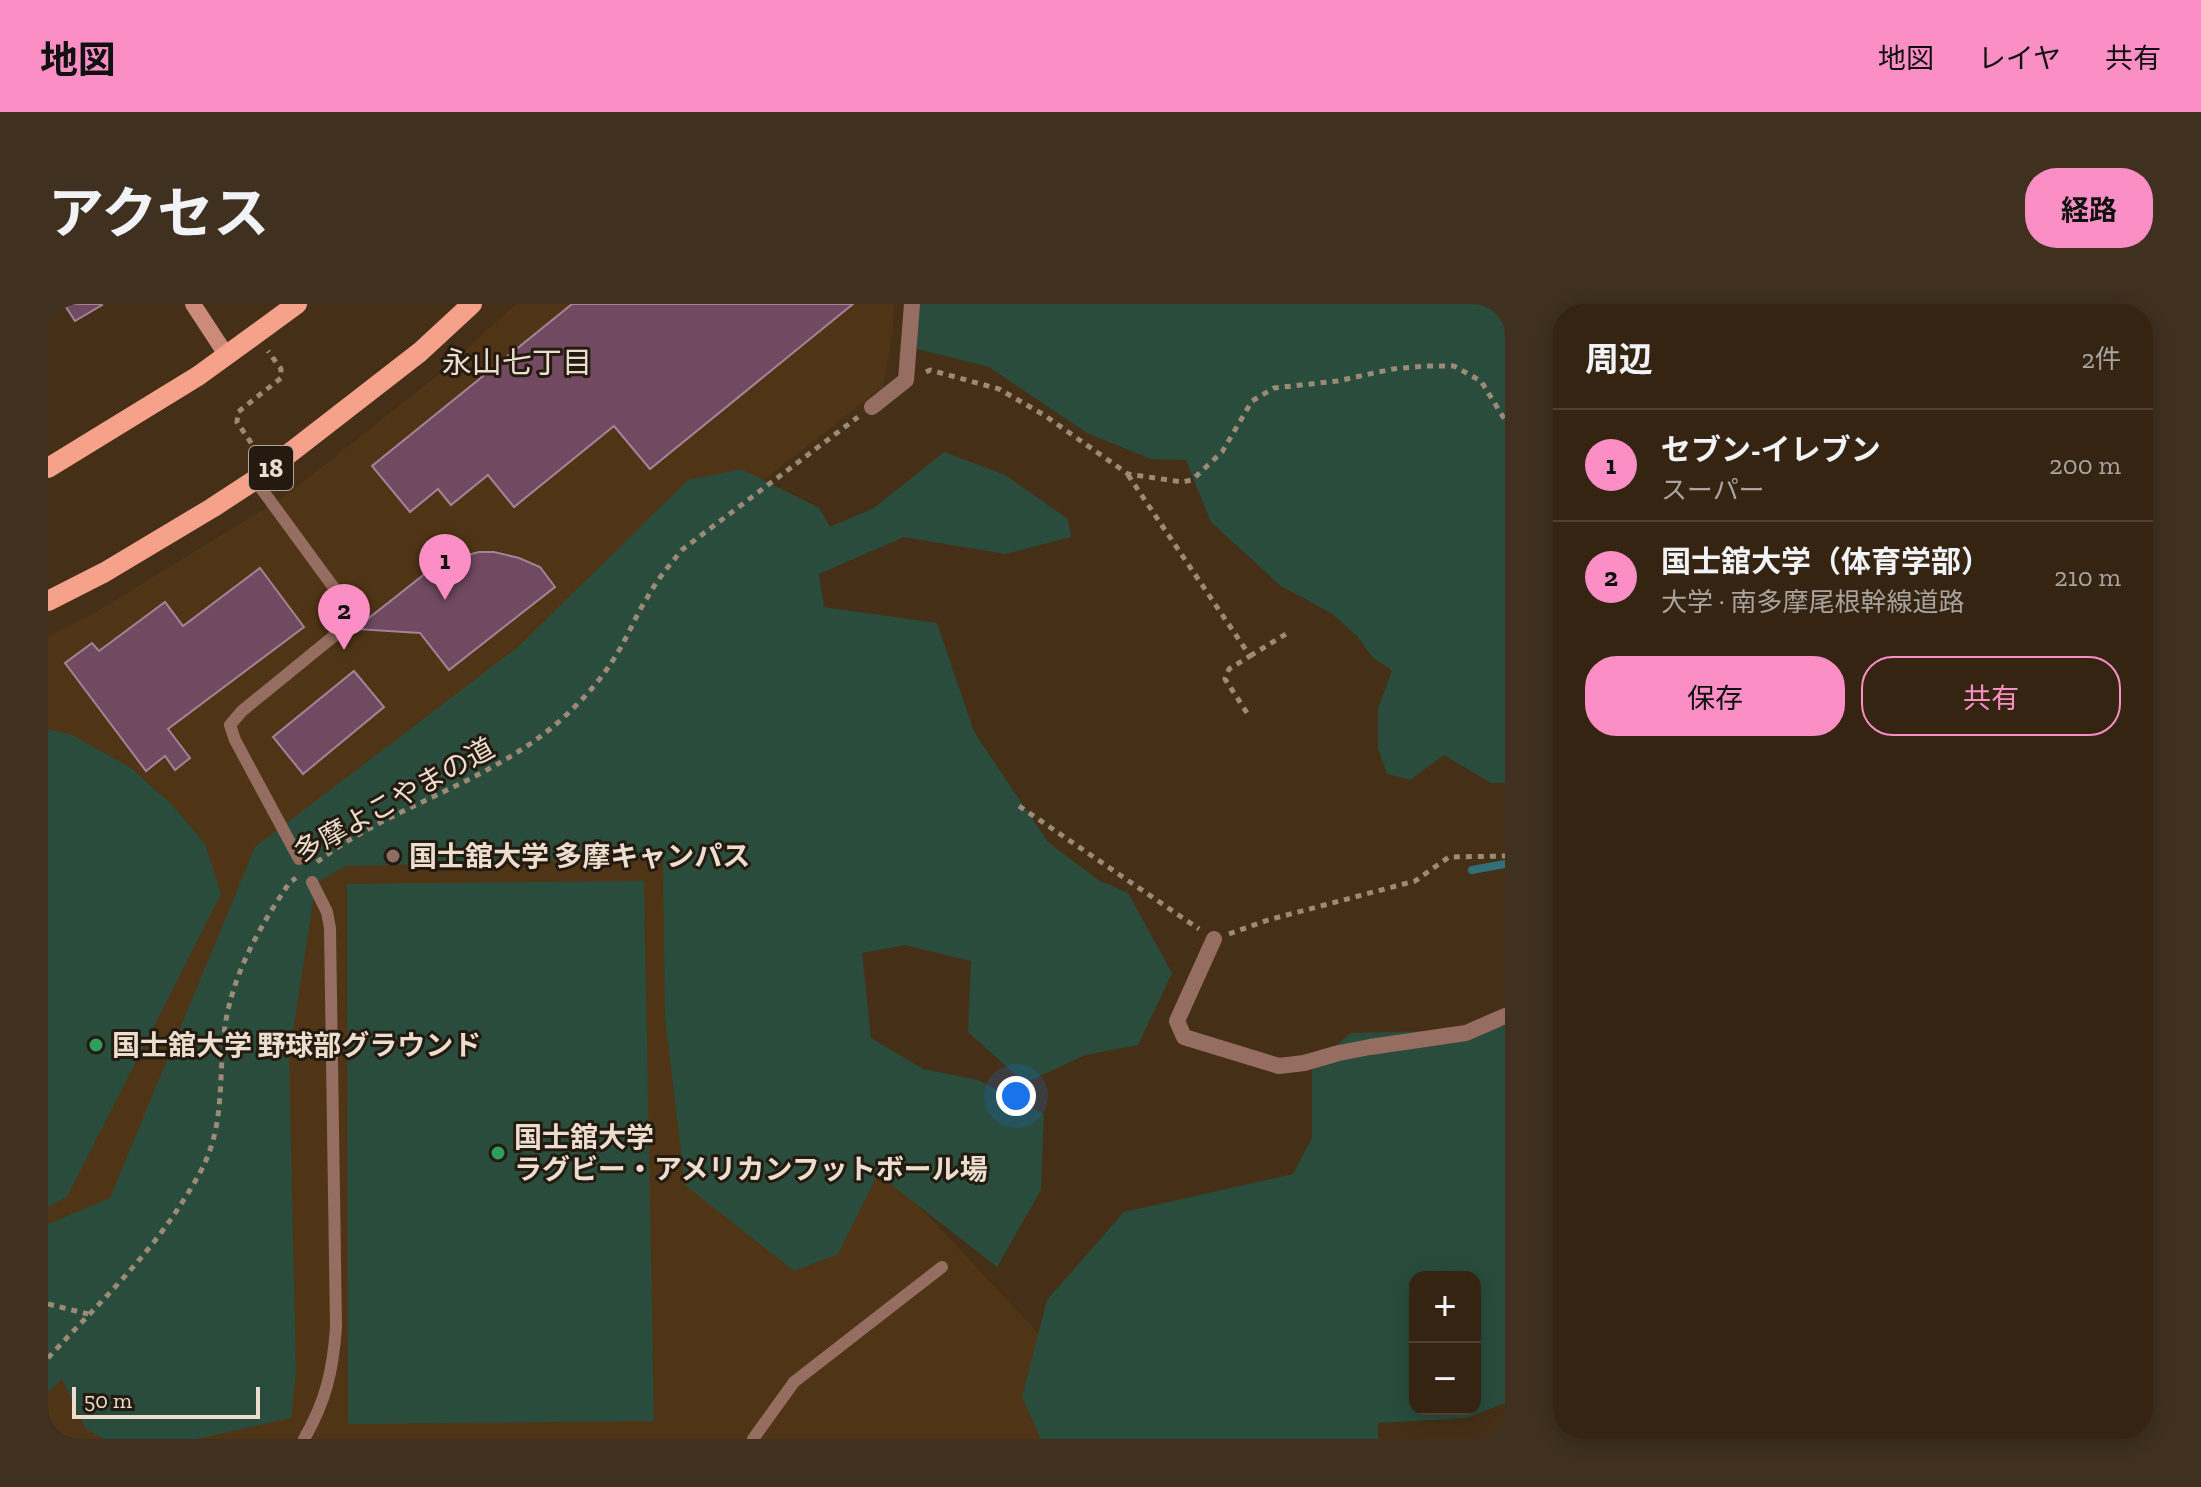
<!DOCTYPE html>
<html lang="ja">
<meta charset="utf-8">
<style>
body{margin:0;font-family:"Zilla Slab","Noto Sans JP",serif;background:#3f301f;color:#f1f3f6}
.controls{position:absolute;right:24px;bottom:24px;display:grid;overflow:hidden;border-radius:16px;box-shadow:0 4px 20px #0003}
.controls button{width:72px;height:72px;display:grid;place-items:center;padding:0;border:0;border-bottom:2px solid #4e4131;background:#342411;color:#f1f3f6;font:40px sans-serif}
.scale{position:absolute;left:24px;bottom:20px;width:188px;box-sizing:border-box;padding-left:8px;border:4px solid #ecdecf;border-top:0;font-size:22px;line-height:28px;white-space:nowrap;color:#ecdecf;-webkit-text-stroke:6px #241a0f;paint-order:stroke}
.you{position:absolute;left:968px;top:792px;width:28px;height:28px;margin:-20px;border:6px solid #fff;border-radius:50%;background:#1a73e8;box-shadow:0 0 0 12px #1a73e833}
.badge{display:grid;place-items:center;width:52px;height:52px;border-radius:50%;background:#fb8fc5;color:#111;font-size:26px;font-weight:700}
.pin{position:absolute;translate:-50% -66px;filter:drop-shadow(0 2px 4px #0008)}
.pin::after{content:'';position:absolute;top:42px;width:28px;height:24px;background:inherit;clip-path:polygon(0 0,100% 0,50% 100%)}
.list{margin:0;padding:0;list-style:none}
h2{display:flex;justify-content:space-between;align-items:center;height:104px;margin:0;padding:0 32px;font-size:34px}
h2 small{font-size:26px;font-weight:400;color:#a9a49f}
.list li{display:grid;grid-template-columns:52px 1fr auto;gap:24px;align-items:center;box-sizing:border-box;height:112px;padding:0 32px;border-top:2px solid #4e4131}
.list b{display:block;font-size:30px;white-space:nowrap}
.list p{margin:0;font-size:26px;white-space:nowrap;color:#a9a49f}
.list em{font-size:26px;font-style:normal;color:#a9a49f}
.actions{display:flex;gap:16px;padding:24px 32px}
.actions a{flex:1;padding:18px 0;border:2px solid #fb8fc5;border-radius:32px;text-align:center;font-size:28px;color:#fb8fc5}
.actions .main{background:#fb8fc5;color:#111}
.map{position:relative;flex:none;width:1457px;height:1135px;overflow:hidden;border-radius:32px}
header{display:flex;align-items:center;gap:48px;box-sizing:border-box;height:112px;padding:0 40px;background:#fb8fc5;color:#111}
header strong{font-size:38px}
nav{display:flex;gap:44px;margin-inline-start:auto;font-size:28px}
.intro{display:flex;align-items:center;justify-content:space-between;box-sizing:border-box;height:192px;padding:0 48px}
h1{margin:0;font-size:56px}
.button{padding:20px 36px;border-radius:32px;background:#fb8fc5;color:#111;font-size:28px;font-weight:700}
main{display:flex;gap:48px;padding:0 48px}
aside{flex:1;background:#342411;border-radius:32px;box-shadow:0 4px 20px #0003}
.map>svg:first-child{display:block}
.built{fill:#4f3515}
.green{fill:#294c3d;fill-rule:evenodd}
.lines{fill:none;stroke-linecap:round;stroke-linejoin:round}
.stream{stroke:#326f79;stroke-width:8}
.building{fill:#714961;stroke:#a58396;stroke-width:2}
.path{stroke:#9b8a76;stroke-width:5;stroke-dasharray:6 6;stroke-linecap:butt}
.lane{stroke:#966d61;stroke-width:12}
.street{stroke:#966d61;stroke-width:16}
.secondary{stroke:#cc8b79;stroke-width:16}
.primary{stroke:#f6a28b;stroke-width:20}
.education-dot{fill:#8d6e63;stroke:#241a0f;stroke-width:3}
.leisure-dot{fill:#2e9e5b;stroke:#241a0f;stroke-width:3}
.labels{text-anchor:middle;dominant-baseline:central;stroke-width:6;stroke-linejoin:round;paint-order:stroke}
.shield{fill:#241a0f;stroke:#b0a395;stroke-width:2}
.shield-label{font-size:26px;font-weight:bold;fill:#ecdecf}
.street-label{font-size:28px;fill:#ecdecf;stroke:#241a0f}
.poi-label{font-size:28px;font-weight:bold;fill:#ecdecf;stroke:#241a0f;text-anchor:start}
.neighbourhood-label{font-size:30px;fill:#ecdecf;stroke:#241a0f}
</style>
<header>
<strong>地図</strong>
<nav><a>地図</a><a>レイヤ</a><a>共有</a></nav>
</header>
<div class="intro"><h1>アクセス</h1><a class="button">経路</a></div>
<main>
<div class="map">
<svg width="1457" height="1135" viewBox="0 0 1457 1135">
<rect width="100%" height="100%" fill="#453017"/>
<!-- built -->
<polygon class="built" points="468,0 846,0 844,35 835,83 709,181 844,873 1089,1135 0,1135 0,332 43,311 236,193 385,75"/>
<!-- green -->
<g class="green">
<polygon points="861,0 1457,0 1457,479 1443,479 1396,451 1362,476 1339,470 1330,444 1330,405 1344,366 1325,354 1309,332 1283,309 1233,282 1163,218 1138,156 1103,155 1039,129 941,63 869,45"/>
<polygon points="896,148 957,171 1020,215 1023,233 957,250 856,233 771,270 776,303 889,319 926,428 1000,538 1050,576 1080,589 1124,669 1090,741 1037,751 977,779 920,728 923,657 857,641 814,649 823,734 875,765 930,776 996,810 993,886 949,963 830,870 790,950 746,967 637,881 617,714 615,555 298,562 268,579 241,753 248,1068 243,1114 149,1135 56,1135 38,1125 14,1075 0,1088 0,920 62,894 207,543 470,343 640,176 693,165 771,204 782,223 826,204"/>
<polygon points="0,425 24,431 83,464 124,501 157,540 173,590 19,893 0,903"/>
<polygon points="596,577 606,1117 300,1120 299,580"/>
<path d="M1457,722v377l-39,15 -88,5v16h-337l-19,-42 25,-97 77,-88 169,-38 19,-36v-73l39,-32 131,-3zM1367,973h60v132h-60z"/>
</g>
<g class="lines">
<!-- stream -->
<polyline class="stream" points="1424,566 1457,560"/>
</g>
<!-- building -->
<g class="building">
<polygon points="16,0 53,0 54,1 27,17"/>
<polygon points="524,0 805,0 602,165 566,122 466,203 440,171 403,201 390,185 362,208 324,162"/>
<polygon points="431,248 446,248 471,254 492,263 507,283 401,366 372,329 307,325 392,258"/>
<polygon points="212,264 256,323 120,425 142,454 127,466 117,452 98,467 17,359 44,339 51,347 117,298 135,322"/>
<polygon points="306,367 336,403 255,470 225,433"/>
</g>
<g class="lines">
<!-- path -->
<g class="path">
<polyline points="878,68 882,66 951,85 996,111 1080,170 1134,178 1144,176 1174,148 1204,97 1226,84 1289,77 1345,65 1377,62 1406,62 1433,77 1457,116"/>
<polyline points="210,149 189,118 190,108 233,74 233,65 220,47"/>
<polyline points="1080,171 1202,352 1181,365 1177,375 1201,412"/>
<polyline points="1202,352 1238,330"/>
<polyline points="971,502 1151,625"/>
<path d="M269,558c76,-58 175,-79 247,-145 21,-19 40,-41 54,-65 11,-18 18,-37 29,-54 10,-18 23,-34 36,-49l175,-132"/>
<polyline points="1181,630 1220,616 1367,577 1401,553 1457,552"/>
<polyline points="0,1000 40,1010"/>
<path d="M0,1054c47,-51 98,-98 135,-157 11,-17 22,-35 28,-54 13,-40 8,-81 14,-121 8,-53 35,-100 65,-144l6,-4"/>
</g>
<!-- lane -->
<g class="lane">
<polyline points="207,176 308,314 194,407 182,421 187,436 251,555"/>
<path d="M256,1135c22,-38 29,-69 32,-112l-6,-399 -3,-16 -15,-30"/>
<polyline points="705,1135 746,1078 894,963"/>
</g>
<!-- street -->
<g class="street">
<polyline points="824,103 858,76 864,0"/>
<polyline points="1166,635 1129,717 1136,733 1231,762 1256,759 1291,749 1322,743 1418,729 1457,712"/>
</g>
<!-- secondary -->
<polyline class="secondary" points="145,0 179,52"/>
<!-- primary -->
<g class="primary">
<polyline points="0,164 150,72 249,0"/>
<polyline points="0,297 57,268 164,204 207,176 372,48 424,0"/>
</g>
</g>
<!-- markers -->
<circle class="education-dot" cx="345" cy="552" r="8"/>
<g class="leisure-dot">
<circle cx="48" cy="741" r="8"/>
<circle cx="450" cy="849" r="8"/>
</g>
<g class="labels">
<!-- shield labels -->
<rect class="shield" x="201" y="142" width="44" height="44" rx="6"/>
<g class="shield-label">
<text x="223" y="164">18</text>
</g>
<!-- street labels -->
<g class="street-label">
<text transform="translate(346 496) rotate(-29)">多摩よこやまの道</text>
</g>
<!-- poi labels -->
<g class="poi-label">
<text x="361" y="552">国士舘大学 多摩キャンパス</text>
<text x="64" y="741">国士舘大学 野球部グラウンド</text>
<text x="466" y="833">国士舘大学<tspan x="466" dy="32">ラグビー・アメリカンフットボール場</tspan></text>
</g>
<!-- neighbourhood labels -->
<g class="neighbourhood-label">
<text x="469" y="59">永山七丁目</text>
</g>
</g>
</svg>
<div class="controls">
<button>+</button>
<button>−</button>
</div>
<div class="scale">50 m</div>
<div class="you"></div>
<div class="pin badge" style="left:397px;top:296px">1</div>
<div class="pin badge" style="left:296px;top:346px">2</div>
</div>
<aside>
<h2>周辺<small>2件</small></h2>
<ul class="list">
<li><span class="badge">1</span><div><b>セブン-イレブン</b><p>スーパー</p></div><em>200 m</em></li>
<li><span class="badge">2</span><div><b>国士舘大学（体育学部）</b><p>大学 · 南多摩尾根幹線道路</p></div><em>210 m</em></li>
</ul>
<div class="actions"><a class="main">保存</a><a>共有</a></div>
</aside>
</main>
